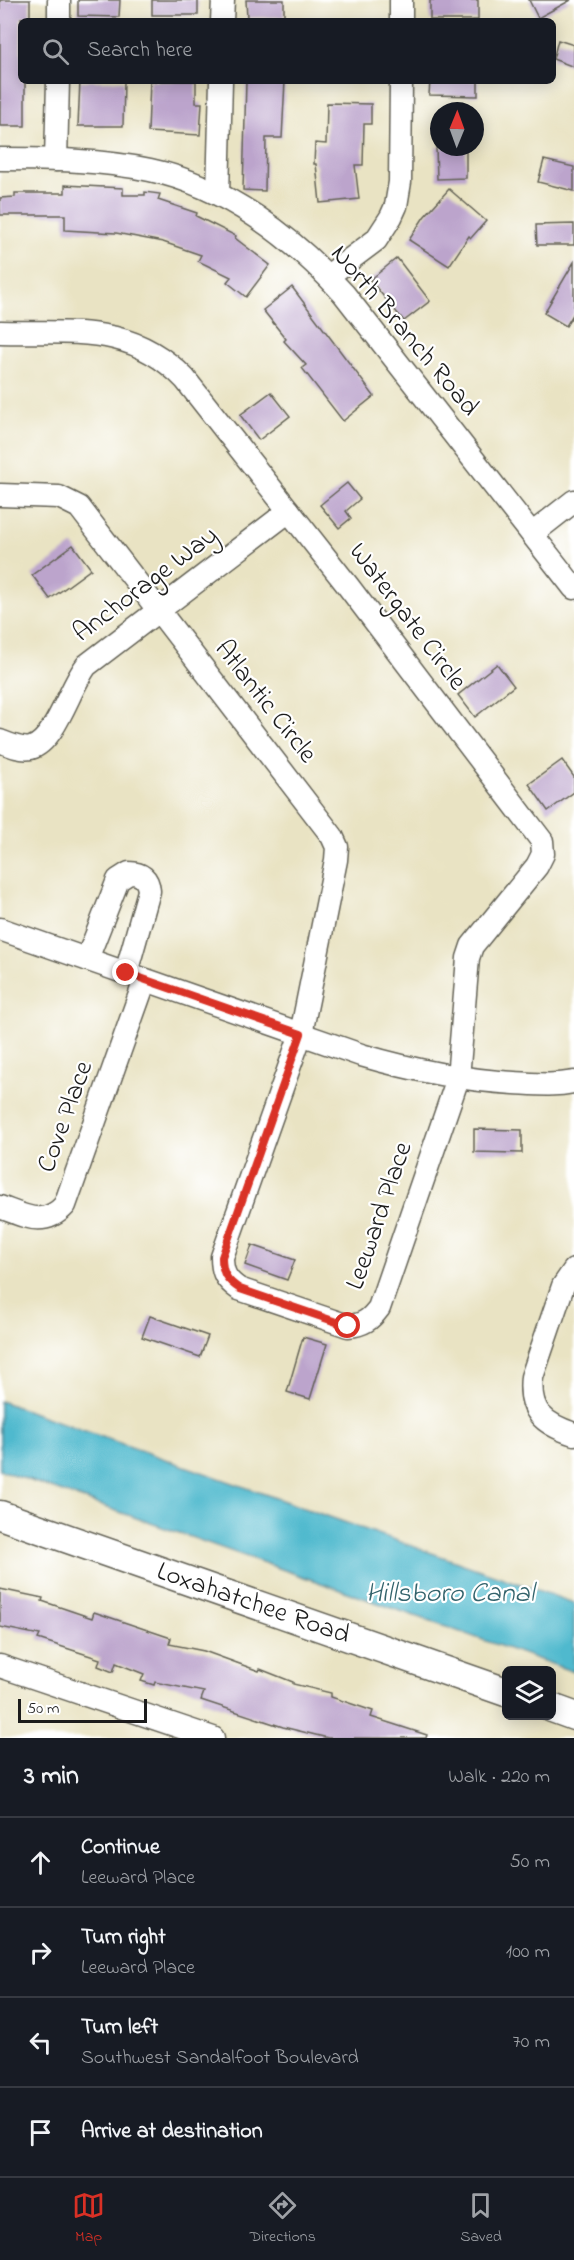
<!DOCTYPE html>
<meta charset="utf-8">
<style>
body{margin:0;font-family:"Indie Flower",sans-serif;background:#20242c;color:#f1f3f6}
.controls{position:absolute;right:18px;bottom:18px;display:grid;overflow:hidden;border-radius:9px;box-shadow:0 3px 15px #0003}
.controls button{width:54px;height:54px;display:grid;place-items:center;padding:0;border:0;border-bottom:2px solid #363941;background:#171b24;color:#f1f3f6;font:30px sans-serif}
.compass{position:absolute;left:430px;top:102px;width:54px;height:54px;border-radius:50%;background:#171b24;box-shadow:0 3px 15px #0003;rotate:1deg}
.scale{position:absolute;left:18px;bottom:15px;width:129px;box-sizing:border-box;padding-left:6px;border:3px solid #1c1c1c;border-top:0;font-size:16px;line-height:21px;white-space:nowrap;color:#1c1c1c;-webkit-text-stroke:4px #fff;paint-order:stroke}
.stop{position:absolute;width:18px;height:18px;margin:-14px;border:4px solid #d93025;border-radius:50%;background:#fff}
.stop.end{background:#d93025;border-color:#fff;box-shadow:0 2px 6px #0008}
.list{margin:0;padding:0;list-style:none}
h2{display:flex;justify-content:space-between;align-items:center;height:78px;margin:0;padding:0 24px;font-size:26px}
h2 small{font-size:20px;font-weight:400;color:#9ea1a6}
.list li{display:grid;grid-template-columns:39px 1fr auto;gap:18px;align-items:center;box-sizing:border-box;height:90px;padding:0 24px;border-top:2px solid #363941}
.list b{display:block;font-size:22px;white-space:nowrap}
.list p{margin:0;font-size:20px;white-space:nowrap;color:#9ea1a6}
.list em{font-size:20px;font-style:normal;color:#9ea1a6}
.icon{flex:none;width:33px;height:33px;fill:none;stroke:currentColor;stroke-width:2;stroke-linecap:round;stroke-linejoin:round}
.map{position:relative;flex:none;width:574px;height:1738px;overflow:hidden}
.search{position:absolute;background:#171b24;box-shadow:0 3px 15px #0003;left:18px;right:18px;top:18px;height:66px;display:flex;align-items:center;gap:15px;box-sizing:border-box;padding:0 21px;border-radius:9px;color:#9ea1a6;font-size:22px}
.sheet{height:438px;background:#171b24}
nav{display:flex;justify-content:space-around;align-items:center;box-sizing:border-box;height:84px;border-top:2px solid #363941;background:#171b24;font-size:16px;color:#9ea1a6}
nav a{display:grid;justify-items:center;gap:3px}
nav .on{color:#d93025}
.map>svg:first-child{display:block}
.water{fill:#50b9ce;stroke:#366a75;stroke-width:1.5}
.building{fill:#bca4cc}
.lines{fill:none;stroke-linecap:round;stroke-linejoin:round}
.minor-casing{stroke:#646256;stroke-width:25}
.major-casing{stroke:#646256;stroke-width:31}
.minor{stroke:#fff;stroke-width:22}
.major{stroke:#fff;stroke-width:28}
.route{stroke:#d93025;stroke-width:8}
.labels{text-anchor:middle;dominant-baseline:central;stroke-width:4.5;stroke-linejoin:round;paint-order:stroke}
.street-label{font-size:27px;fill:#1c1c1c;stroke:#fff}
.water-label{font-size:28px;font-style:italic;fill:#33636c;stroke:#fff}
</style>
<div class="map">
<svg width="574" height="1738" viewBox="0 0 574 1738">
<rect width="100%" height="100%" fill="#fff"/>
<filter id="ink" filterUnits="userSpaceOnUse"><feTurbulence type="fractalNoise" baseFrequency=".0167" numOctaves="2"/><feDisplacementMap in="SourceGraphic" scale="12" xChannelSelector="R" yChannelSelector="G"/><feConvolveMatrix kernelMatrix="1 2 1 2 8 2 1 2 1" color-interpolation-filters="sRGB"/></filter>
<filter id="wash" filterUnits="userSpaceOnUse"><feTurbulence type="fractalNoise" baseFrequency=".008" numOctaves="4" result="noise"/><feDisplacementMap in="SourceGraphic" scale="24" xChannelSelector="R" yChannelSelector="G"/><feGaussianBlur stdDeviation="1.35" result="paint"/><feColorMatrix in="noise" values="0 0 0 0 0 0 0 0 0 0 0 0 0 0 0 0 0 1.4 0 .05"/><feComposite in="paint" operator="in"/></filter>
<g filter="url(#wash)">
<rect width="100%" height="100%" fill="#e9e3c3"/>
<!-- water -->
<polygon class="water" points="0,1401 574,1603 574,1672 0,1470"/>
<g id="blocks">
<!-- building -->
<g class="building">
<polygon points="0,0 30,0 30,17 21,18 21,81 25,81 25,126 0,126"/>
<polygon points="78,0 120,0 119,17 78,16"/>
<rect x="152" y="0" width="46" height="15"/>
<polygon points="246,0 284,0 284,17 247,18"/>
<rect x="430" y="0" width="48" height="20"/>
<polygon points="529,0 571,0 538,18"/>
<polygon points="558,40 574,45 574,67 553,59"/>
<polygon points="80,81 124,81 123,126 78,126"/>
<polygon points="150,81 196,81 196,103 202,103 200,135 148,132"/>
<polygon points="246,81 285,81 282,138 266,138 265,191 243,190"/>
<polygon points="430,81 478,81 478,96 429,95"/>
<polygon points="327,103 371,104 371,124 364,124 363,165 355,165 359,199 320,203 316,164 314,164 315,143 326,144"/>
<polygon points="436,147 466,147 466,178 437,179"/>
<polygon points="544,160 574,167 574,191 538,182"/>
<polygon points="65,185 123,188 123,195 145,195 145,192 160,194 158,200 197,213 196,216 236,236 235,238 270,265 246,297 227,282 231,277 198,261 201,255 163,242 116,233 65,230 65,215 0,215 0,198 15,197 15,193 65,193"/>
<polygon points="449,189 486,221 471,238 469,236 449,266 409,240 424,217"/>
<polygon points="574,224 574,245 537,245 536,225"/>
<polygon points="397,258 430,301 404,321 370,280"/>
<polygon points="574,262 574,313 566,326 544,313"/>
<polygon points="292,287 374,396 343,421 302,368 306,365 284,341 286,339 263,310"/>
<polygon points="271,392 290,416 259,440 240,415"/>
<polygon points="347,483 360,499 346,511 351,518 339,528 320,505"/>
<polygon points="73,545 91,569 50,599 32,575"/>
<polygon points="497,664 514,686 475,717 458,695"/>
<polygon points="562,760 574,777 574,792 548,811 529,784"/>
<polygon points="474,1129 522,1130 522,1153 474,1152"/>
<polygon points="252,1245 295,1260 287,1280 245,1265"/>
<polygon points="150,1316 208,1336 200,1357 142,1337"/>
<polygon points="303,1337 327,1344 310,1399 287,1392"/>
<polygon points="0,1589 43,1598 42,1601 92,1618 94,1612 171,1638 169,1644 204,1651 259,1671 260,1669 293,1682 293,1684 331,1693 331,1697 373,1711 371,1717 427,1735 426,1738 328,1738 283,1727 201,1700 204,1692 155,1682 154,1685 141,1681 144,1674 116,1663 113,1672 98,1666 100,1659 38,1639 40,1635 0,1627"/>
</g>
</g>
</g>
<g filter="url(#ink)">
<use href="#blocks" fill-opacity="0" stroke="#646256" stroke-width="1.5"/>
<g class="lines">
<!-- minor casing -->
<g class="minor-casing">
<g id="minor">
<polyline points="59,21 59,0"/>
<polyline points="222,21 223,0"/>
<polyline points="401,21 401,0"/>
<path d="M0,159c48,0 103,1 150,11 76,16 144,68 194,124l230,294"/>
<polyline points="56,160 58,81"/>
<polyline points="218,194 221,81"/>
<polyline points="328,276 376,240 391,217 396,206 400,182 401,81"/>
<path d="M0,332c72,2 130,-10 185,47l163,207 194,255 1,13 -6,12 -65,80 -4,12 -10,120 -79,230c-9,12 -16,17 -31,18l-109,-37c-13,-9 -17,-16 -17,-32l79,-223 35,-174 1,-13 -5,-11 -253,-329 -20,-10 -59,-2"/>
<polyline points="532,534 574,501"/>
<path d="M0,741c10,4 21,9 31,7 25,-7 39,-63 56,-83l202,-154"/>
<path d="M0,929l361,126c51,15 100,25 153,28 21,1 40,3 60,-1"/>
<path d="M87,959l31,-79 11,-7c12,0 19,5 20,18l-23,82"/>
<path d="M0,1207c25,9 44,21 65,-2l80,-225"/>
<path d="M574,1270l-11,16 -31,91c-4,35 12,47 42,57"/>
<polyline points="0,1666 213,1738"/>
</g>
</g>
<!-- major casing -->
<g class="major-casing">
<g id="major">
<polyline points="0,1515 506,1692"/>
<polyline points="552,1708 574,1716"/>
</g>
</g>
<!-- minor -->
<use href="#minor" class="minor"/>
<!-- major -->
<use href="#major" class="major"/>
</g>
</g>
<g class="lines" filter="url(#ink)">
<!-- route -->
<path class="route" d="M126,973l175,61 -79,223c0,16 4,23 18,32l108,37"/>
</g>
<g class="labels">
<!-- street labels -->
<g class="street-label">
<text transform="translate(404 331) rotate(50)">North Branch Road</text>
<text transform="translate(146 585) rotate(-37)">Anchorage Way</text>
<text transform="translate(407 617) rotate(53)">Watergate Circle</text>
<text transform="translate(265 702) rotate(52)">Atlantic Circle</text>
<text transform="translate(66 1117) rotate(-70)">Cove Place</text>
<text transform="translate(380 1216) rotate(-71)">Leeward Place</text>
<text transform="translate(253 1604) rotate(19)">Loxahatchee Road</text>
</g>
<!-- water labels -->
<g class="water-label">
<text x="450" y="1594">Hillsboro Canal</text>
</g>
</g>
</svg>
<div class="controls">
<button><svg class="icon" aria-label="layers" viewBox="0 0 24 24"><path d="M12 4l9 5-9 5-9-5zM3 14l9 5 9-5"/></svg></button>
</div>
<svg class="compass" viewBox="-18 -18 36 36"><path d="M0-13l5 13h-10z" fill="#e53935"/><path d="M0 13l5-13h-10z" fill="#9ea1a6"/></svg>
<div class="scale">50 m</div>
<div class="stop" style="left:348px;top:1326px"></div>
<div class="stop end" style="left:126px;top:973px"></div>
<div class="search"><svg class="icon" aria-label="search" viewBox="0 0 24 24"><circle cx="10" cy="10" r="6"/><path d="M15 15l6 6"/></svg>Search here</div>
</div>
<section class="sheet">
<h2>3 min<small>Walk · 220 m</small></h2>
<ul class="list">
<li><svg class="icon" aria-label="ahead" viewBox="0 0 24 24"><path d="M12 20V5M6 11l6-6 6 6"/></svg><div><b>Continue</b><p>Leeward Place</p></div><em>50 m</em></li>
<li><svg class="icon" aria-label="right" viewBox="0 0 24 24"><path d="M7 20v-9h11M14 6l5 5-5 5"/></svg><div><b>Turn right</b><p>Leeward Place</p></div><em>100 m</em></li>
<li><svg class="icon" aria-label="left" viewBox="0 0 24 24"><path d="M17 20v-9H6M10 6l-5 5 5 5"/></svg><div><b>Turn left</b><p>Southwest Sandalfoot Boulevard</p></div><em>70 m</em></li>
<li><svg class="icon" aria-label="arrive" viewBox="0 0 24 24"><path d="M6 21V4h12l-3 4 3 4H6"/></svg><div><b>Arrive at destination</b></div></li>
</ul>
</section>
<nav>
<a class="on"><svg class="icon" aria-label="map" viewBox="0 0 24 24"><path d="M3 6l6-2 6 2 6-2v14l-6 2-6-2-6 2zM9 4v14M15 6v14"/></svg>Map</a>
<a><svg class="icon" aria-label="directions" viewBox="0 0 24 24"><path d="M12 3l9 9-9 9-9-9zM9 14v-3h6M13 9l2 2-2 2"/></svg>Directions</a>
<a><svg class="icon" aria-label="saved" viewBox="0 0 24 24"><path d="M7 4h10v16l-5-4-5 4z"/></svg>Saved</a>
</nav>
